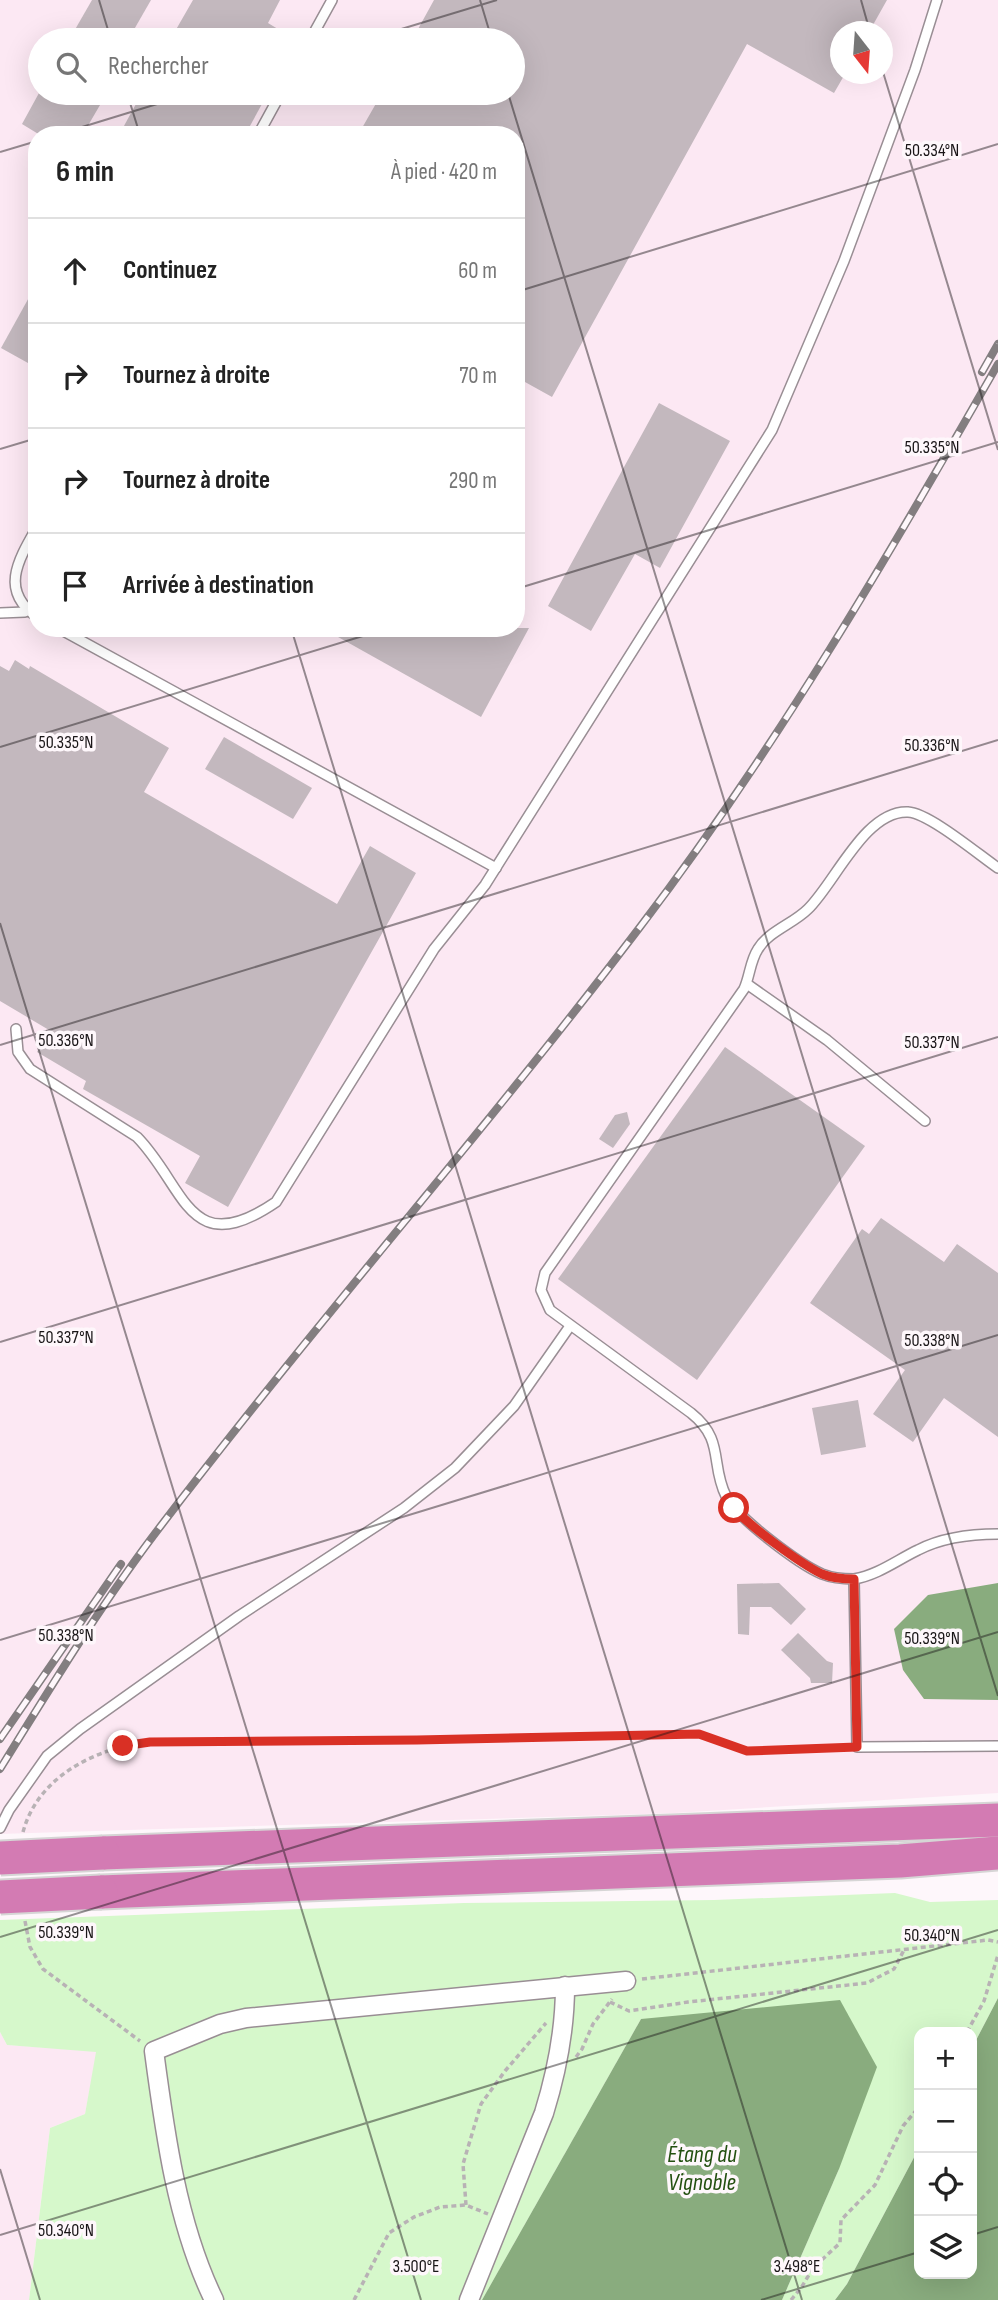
<!DOCTYPE html>
<html lang="fr">
<meta charset="utf-8">
<style>
body{margin:0;font-family:"Sofia Sans Condensed",sans-serif;background:#f2f2f2;color:#222}
.controls{position:absolute;right:21px;bottom:21px;display:grid;overflow:hidden;border-radius:14px;box-shadow:0 7px 28px #0002}
.controls button{width:63px;height:63px;display:grid;place-items:center;padding:0;border:0;border-bottom:2px solid #e0e0e0;background:#fff;color:#222;font:35px sans-serif}
.compass{position:absolute;left:830px;top:21px;width:63px;height:63px;border-radius:50%;background:#fff;box-shadow:0 7px 28px #0002;rotate:163deg}
.stop{position:absolute;width:21px;height:21px;margin:-16px;border:5px solid #d93025;border-radius:50%;background:#fff}
.stop.end{background:#d93025;border-color:#fff;box-shadow:0 2px 7px #0008}
.list{margin:0;padding:0;list-style:none}
h2{display:flex;justify-content:space-between;align-items:center;height:91px;margin:0;padding:0 28px;font-size:30px}
h2 small{font-size:23px;font-weight:400;color:#767676}
.list li{display:grid;grid-template-columns:46px 1fr auto;gap:21px;align-items:center;box-sizing:border-box;height:105px;padding:0 28px;border-top:2px solid #e0e0e0}
.list b{display:block;font-size:26px;white-space:nowrap}
.list em{font-size:23px;font-style:normal;color:#767676}
.icon{flex:none;width:38px;height:38px;fill:none;stroke:currentColor;stroke-width:2;stroke-linecap:round;stroke-linejoin:round}
.map{position:relative;flex:none;width:998px;height:2300px;overflow:hidden}
.search{position:absolute;background:#fff;box-shadow:0 7px 28px #0002;left:28px;top:28px;width:497px;height:77px;display:flex;align-items:center;gap:18px;box-sizing:border-box;padding:0 24px;border-radius:38px;color:#767676;font-size:26px}
.panel{position:absolute;background:#fff;box-shadow:0 7px 28px #0002;left:28px;top:126px;width:497px;height:511px;border-radius:28px}
.map>svg:first-child{display:block}
.built{fill:#fce8f3;fill-rule:evenodd}
.green{fill:#d6f8cb}
.water{fill:#89ac7e}
.building{fill:#c3b8be}
.lines{fill:none;stroke-linecap:round;stroke-linejoin:round}
.service-casing{stroke:#998e94;stroke-width:12}
.minor-casing{stroke:#998e94;stroke-width:21}
.motorway-casing{stroke:#d6d5d5;stroke-width:37}
.path{stroke:#b8b2b5;stroke-width:3.5;stroke-dasharray:5 3.5;stroke-linecap:butt}
.service{stroke:#fff;stroke-width:9}
.minor{stroke:#fff;stroke-width:18}
.motorway{stroke:#d37bb3;stroke-width:33}
.rail-casing{stroke:#837e80;stroke-width:8}
.rail{stroke:#fef7fb;stroke-width:5;stroke-dasharray:16;stroke-linecap:butt}
.motorway-bridge-casing{stroke:#d6d5d5;stroke-width:37;stroke-linecap:butt}
.motorway-bridge{stroke:#d37bb3;stroke-width:33}
.route{stroke:#d93025;stroke-width:9}
.ticks{fill:none;stroke:#191517;stroke-width:2;stroke-opacity:0.45}
.labels{text-anchor:middle;dominant-baseline:central;stroke-width:7;stroke-linejoin:round;paint-order:stroke}
.water-label{font-size:24px;font-style:italic;fill:#235010;stroke:#fef7fb}
.ticks-label{font-size:18px;text-anchor:middle;fill:#191517;stroke:#fef7fb;stroke-width:7;stroke-linejoin:round;paint-order:stroke}
</style>
<div class="map">
<svg width="998" height="2300" viewBox="0 0 998 2300">
<rect width="100%" height="100%" fill="#fef7fb"/>
<!-- built -->
<g class="built">
<path d="M0,0h998v1793l-323,20 -675,21zM841,32h42v42h-42zM40,40h473v53h-473zM37,135h479v493h-479z"/>
<polygon points="0,2032 7,2045 97,2051 85,2114 50,2128 29,2300 0,2300"/>
</g>
<!-- green -->
<polygon class="green" points="895,1893 930,1902 998,1900 998,1998 972,2048 972,2032 919,2032 919,2148 847,2284 835,2300 782,2300 839,2169 641,2019 482,2300 29,2300 50,2128 85,2114 96,2052 7,2045 0,2032 0,1920 464,1903 714,1900"/>
<!-- water -->
<g class="water">
<polygon points="998,1583 998,1700 924,1699 903,1670 894,1629 928,1595"/>
<polygon points="998,1998 998,2300 835,2300 847,2284 919,2148 919,2274 972,2274 972,2048"/>
<polygon points="840,2000 877,2067 839,2169 782,2300 482,2300 641,2019"/>
</g>
<!-- building -->
<g class="building">
<polygon points="92,0 151,0 128,40 69,40"/>
<polygon points="193,0 280,0 268,23 296,40 170,40"/>
<polygon points="434,0 887,0 869,32 841,32 841,74 845,74 834,93 747,44 552,397 516,377 516,135 358,135 382,93 513,93 513,40 412,40"/>
<polygon points="39,93 107,93 86,129 81,127 76,135 40,135 22,124"/>
<polygon points="142,93 268,93 245,135 119,135"/>
<polygon points="37,283 37,368 1,348"/>
<polygon points="659,403 730,441 660,568 635,554 591,631 548,606"/>
<polygon points="322,628 529,628 481,717"/>
<polygon points="15,660 29,669 30,666 169,748 144,792 337,904 370,846 416,873 228,1207 185,1183 200,1156 83,1089 86,1081 37,1052 49,1030 0,1001 0,666 9,671"/>
<polygon points="224,737 312,788 293,819 205,769"/>
<polygon points="725,1047 865,1146 697,1380 558,1279"/>
<polygon points="627,1112 630,1124 613,1148 599,1139 615,1115"/>
<polygon points="881,1218 944,1262 957,1244 998,1273 998,1437 944,1398 913,1442 873,1414 905,1370 810,1303 862,1229 869,1234"/>
<polygon points="858,1400 866,1447 821,1455 812,1408"/>
<polygon points="779,1583 806,1609 791,1625 771,1607 750,1607 749,1635 738,1634 737,1584"/>
<polygon points="798,1633 827,1661 833,1663 832,1683 811,1683 810,1678 781,1650"/>
</g>
<g class="lines">
<!-- service casing -->
<g class="service-casing">
<g id="service">
<polyline points="310,40 332,0"/>
<polyline points="258,135 281,93"/>
<path d="M37,527c-20,35 -37,64 0,90"/>
<polyline points="0,613 25,612"/>
<polyline points="58,628 496,868"/>
<path d="M998,868c-19,-13 -69,-55 -90,-56 -43,-2 -73,71 -100,97 -15,15 -39,22 -50,40 -8,12 -8,27 -14,40l-199,284 -4,17 9,20 141,103c34,27 19,51 35,83 11,22 73,68 96,78 10,4 21,5 32,5l3,168 141,-1"/>
<polyline points="747,984 827,1040 925,1121"/>
<path d="M16,1029l2,23 12,17 107,68c49,50 51,125 139,65l158,-253 51,-64 287,-455 72,-169 71,-191 22,-70"/>
<path d="M854,1579c24,-4 43,-19 64,-29 25,-13 52,-16 80,-16"/>
<polyline points="0,1828 9,1810 47,1756 80,1729 239,1616 404,1508 455,1468 514,1406 570,1326"/>
</g>
</g>
<!-- minor casing -->
<g class="minor-casing">
<g id="minor">
<path d="M214,2300c-37,-76 -49,-166 -60,-249l66,-27 26,-6 380,-37"/>
<path d="M469,2300l75,-187c13,-42 21,-84 21,-127"/>
</g>
</g>
<!-- motorway casing -->
<g class="motorway-casing">
<g id="motorway">
<polyline points="103,1853 998,1820"/>
<polyline points="101,1892 900,1861 998,1853"/>
</g>
</g>
<!-- path -->
<g class="path">
<path d="M23,1832c14,-52 65,-80 116,-89l278,-3 282,-6 48,17 97,-4"/>
<polyline points="25,1921 30,1947 43,1969 140,2041"/>
<polyline points="642,1979 988,1940 998,1942"/>
<polyline points="610,2002 629,2011 688,2002 867,1983 894,1969 904,1950"/>
<polyline points="967,2032 984,2001 998,1955"/>
<polyline points="576,2057 582,2049 593,2024 612,1999"/>
<polyline points="466,2205 463,2164 481,2104 505,2071 546,2023"/>
<polyline points="354,2300 389,2233 414,2217 440,2207 466,2205 488,2214"/>
<polyline points="791,2300 801,2288 813,2268 840,2243 841,2220 875,2185 903,2126 919,2107"/>
</g>
<!-- service -->
<use href="#service" class="service"/>
<!-- minor -->
<use href="#minor" class="minor"/>
<!-- motorway -->
<use href="#motorway" class="motorway"/>
<!-- rail casing -->
<g class="rail-casing">
<g id="rail">
<polyline points="982,372 998,344"/>
<polyline points="0,1739 121,1564"/>
<path d="M0,1769c52,-84 103,-168 163,-246 154,-202 323,-393 477,-596 135,-177 248,-370 358,-563"/>
</g>
</g>
<!-- rail -->
<use href="#rail" class="rail"/>
<!-- motorway-bridge casing -->
<g class="motorway-bridge-casing">
<g id="motorway-bridge">
<polyline points="0,1858 103,1853"/>
<polyline points="0,1897 101,1892"/>
</g>
</g>
<!-- motorway-bridge -->
<use href="#motorway-bridge" class="motorway-bridge"/>
</g>
<g class="lines">
<!-- route -->
<path class="route" d="M123,1746l27,-4 267,-2 282,-6 48,17 110,-4 -3,-168c-11,0 -22,-1 -32,-5 -21,-10 -73,-48 -88,-66"/>
</g>
<!-- ticks -->
<path class="ticks" d="M99,0l12,40M480,0l12,40M861,0l9,32M365,40l132,-40M883,72l115,378M127,93l13,42M508,93l490,1603M56,135l137,-42M0,152l37,-11M516,292l482,-148M0,449l37,-11M516,589l482,-147M291,628l511,1672M0,747l389,-119M0,923l421,1377M0,1045l998,-305M0,1342l998,-305M0,1640l998,-305M0,1937l998,-305M0,2169l40,131M0,2235l998,-305M972,2235l26,-8M761,2300l158,-48"/>
<g class="labels">
<!-- water labels -->
<g class="water-label">
<text x="702" y="2154">Étang du<tspan x="702" dy="28">Vignoble</tspan></text>
</g>
</g>
<g class="ticks-label">
<text x="932" y="156">50.334°N</text>
<text x="932" y="453">50.335°N</text>
<text x="66" y="748">50.335°N</text>
<text x="932" y="751">50.336°N</text>
<text x="66" y="1046">50.336°N</text>
<text x="932" y="1048">50.337°N</text>
<text x="66" y="1343">50.337°N</text>
<text x="932" y="1346">50.338°N</text>
<text x="66" y="1641">50.338°N</text>
<text x="932" y="1644">50.339°N</text>
<text x="66" y="1938">50.339°N</text>
<text x="932" y="1941">50.340°N</text>
<text x="66" y="2236">50.340°N</text>
<text x="416" y="2272">3.500°E</text>
<text x="797" y="2272">3.498°E</text>
</g>
</svg>
<div class="controls">
<button>+</button>
<button>−</button>
<button><svg class="icon" aria-label="locate" viewBox="0 0 24 24"><circle cx="12" cy="12" r="6"/><path d="M12 2v4M12 18v4M2 12h4M18 12h4"/></svg></button>
<button><svg class="icon" aria-label="layers" viewBox="0 0 24 24"><path d="M12 4l9 5-9 5-9-5zM3 14l9 5 9-5"/></svg></button>
</div>
<svg class="compass" viewBox="-18 -18 36 36"><path d="M0-13l5 13h-10z" fill="#e53935"/><path d="M0 13l5-13h-10z" fill="#767676"/></svg>
<div class="stop" style="left:734px;top:1508px"></div>
<div class="stop end" style="left:123px;top:1746px"></div>
<div class="search"><svg class="icon" aria-label="search" viewBox="0 0 24 24"><circle cx="10" cy="10" r="6"/><path d="M15 15l6 6"/></svg>Rechercher</div>
<section class="panel">
<h2>6 min<small>À pied · 420 m</small></h2>
<ul class="list">
<li><svg class="icon" aria-label="ahead" viewBox="0 0 24 24"><path d="M12 20V5M6 11l6-6 6 6"/></svg><div><b>Continuez</b></div><em>60 m</em></li>
<li><svg class="icon" aria-label="right" viewBox="0 0 24 24"><path d="M7 20v-9h11M14 6l5 5-5 5"/></svg><div><b>Tournez à droite</b></div><em>70 m</em></li>
<li><svg class="icon" aria-label="right" viewBox="0 0 24 24"><path d="M7 20v-9h11M14 6l5 5-5 5"/></svg><div><b>Tournez à droite</b></div><em>290 m</em></li>
<li><svg class="icon" aria-label="arrive" viewBox="0 0 24 24"><path d="M6 21V4h12l-3 4 3 4H6"/></svg><div><b>Arrivée à destination</b></div></li>
</ul>
</section>
</div>
